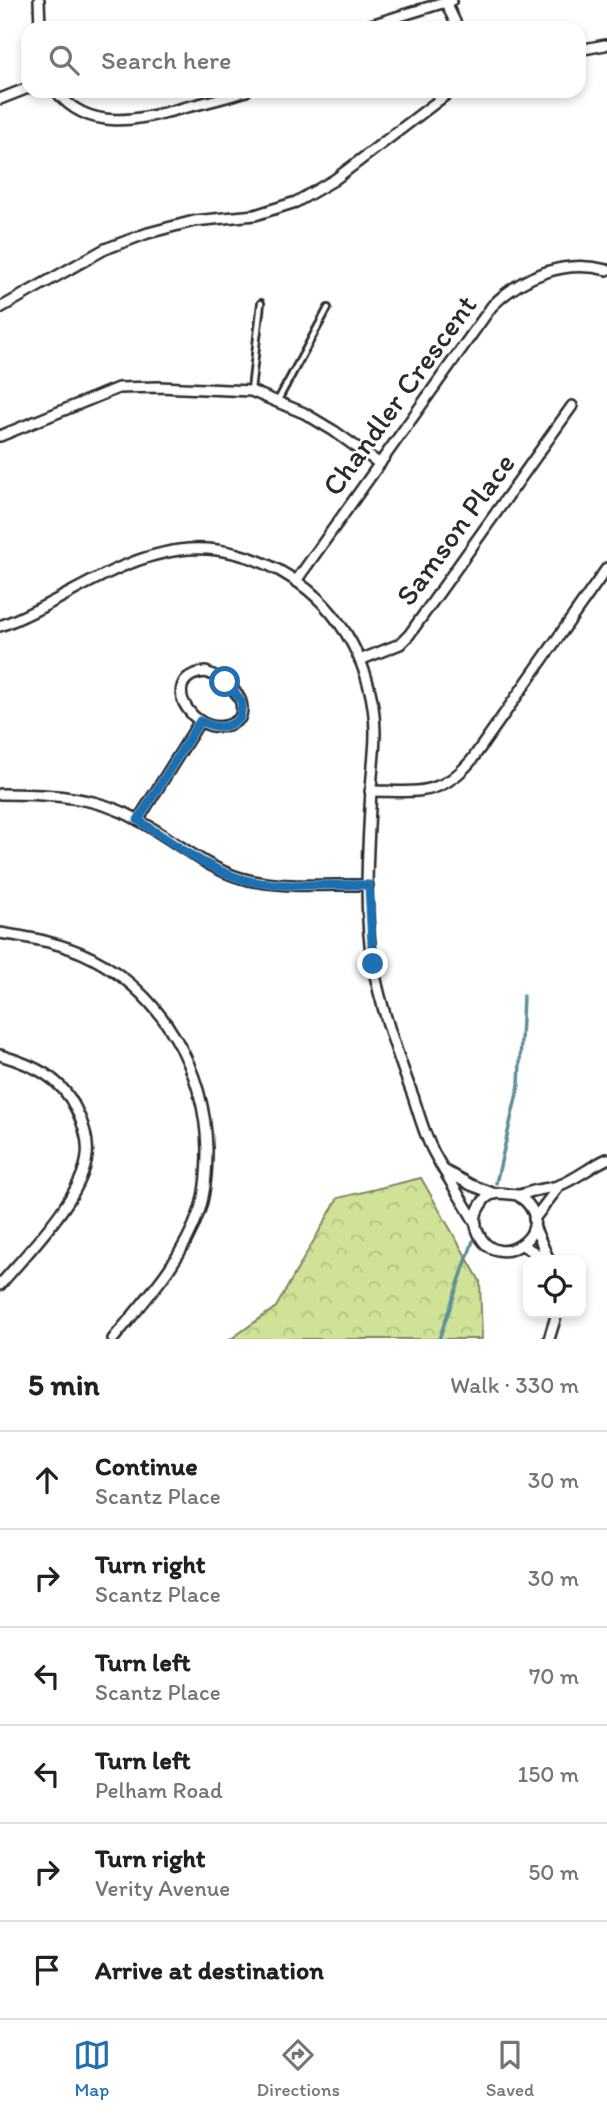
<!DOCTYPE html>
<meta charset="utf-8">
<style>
body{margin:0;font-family:Itim,sans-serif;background:#f2f2f2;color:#202124}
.controls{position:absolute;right:21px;bottom:21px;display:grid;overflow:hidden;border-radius:14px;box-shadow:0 4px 10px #0003}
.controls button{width:63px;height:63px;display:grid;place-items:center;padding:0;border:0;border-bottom:2px solid #e0e0e0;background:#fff;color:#202124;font:35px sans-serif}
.stop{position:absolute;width:21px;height:21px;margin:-16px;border:5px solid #1f6fb2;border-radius:50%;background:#fff}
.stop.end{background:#1f6fb2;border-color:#fff;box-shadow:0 2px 7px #0008}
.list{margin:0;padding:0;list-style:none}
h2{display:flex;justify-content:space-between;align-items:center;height:91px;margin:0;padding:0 28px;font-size:30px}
h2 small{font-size:23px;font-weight:400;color:#757577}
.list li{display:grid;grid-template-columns:46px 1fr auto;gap:21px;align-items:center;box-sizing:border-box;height:98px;padding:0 28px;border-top:2px solid #e0e0e0}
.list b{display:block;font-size:26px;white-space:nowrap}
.list p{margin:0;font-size:23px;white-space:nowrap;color:#757577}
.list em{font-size:23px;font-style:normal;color:#757577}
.icon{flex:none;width:38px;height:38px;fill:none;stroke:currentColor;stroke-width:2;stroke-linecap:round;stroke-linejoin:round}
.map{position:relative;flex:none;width:607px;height:1339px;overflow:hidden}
.search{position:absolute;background:#fff;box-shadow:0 4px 10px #0003;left:21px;right:21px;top:21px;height:77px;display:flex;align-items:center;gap:18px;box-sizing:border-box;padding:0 24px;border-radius:21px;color:#757577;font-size:26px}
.sheet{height:679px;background:#fff}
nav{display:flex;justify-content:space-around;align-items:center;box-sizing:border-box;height:98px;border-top:2px solid #e0e0e0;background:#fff;font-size:19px;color:#757577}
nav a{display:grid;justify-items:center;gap:4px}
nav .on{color:#1f6fb2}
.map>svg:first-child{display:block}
.forest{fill:url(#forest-crowns);stroke:#7d8660;stroke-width:2}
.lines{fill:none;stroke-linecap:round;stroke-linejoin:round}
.stream{stroke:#5f8f98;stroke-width:3.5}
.lane-casing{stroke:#2b2b2b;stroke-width:10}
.street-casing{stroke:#2b2b2b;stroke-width:14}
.lane{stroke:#fff;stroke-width:4.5}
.street{stroke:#fff;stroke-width:9}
.route{stroke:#1f6fb2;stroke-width:9}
.labels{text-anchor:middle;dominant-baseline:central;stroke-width:5;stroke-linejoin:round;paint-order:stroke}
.street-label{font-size:30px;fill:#2b2b2b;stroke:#fff}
</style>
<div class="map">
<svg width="607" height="1339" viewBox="0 0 607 1339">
<defs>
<pattern id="forest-crowns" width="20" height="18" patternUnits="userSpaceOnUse" patternTransform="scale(1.75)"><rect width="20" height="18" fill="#cfe296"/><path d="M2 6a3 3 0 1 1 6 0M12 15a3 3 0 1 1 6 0" fill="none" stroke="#b2c281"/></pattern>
</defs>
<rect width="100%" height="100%" fill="#fff"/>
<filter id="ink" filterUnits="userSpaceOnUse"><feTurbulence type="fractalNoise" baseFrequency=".0143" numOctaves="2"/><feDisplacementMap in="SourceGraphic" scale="14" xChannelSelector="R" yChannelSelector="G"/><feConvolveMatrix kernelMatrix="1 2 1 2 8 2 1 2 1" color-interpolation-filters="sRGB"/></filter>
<g filter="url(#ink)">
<!-- forest -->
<polygon class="forest" points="421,1178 480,1281 482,1339 231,1339 276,1307 338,1198"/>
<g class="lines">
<!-- stream -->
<g class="stream">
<polyline points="496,1183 519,1085 523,996"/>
<polyline points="439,1339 473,1241"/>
</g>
<!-- lane casing -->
<g class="lane-casing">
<g id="lane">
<polyline points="251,390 261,303"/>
<polyline points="278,400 328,308"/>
</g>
</g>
<!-- street casing -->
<g class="street-casing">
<g id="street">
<polyline points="39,0 40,28"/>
<polyline points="446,3 458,28"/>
<polyline points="361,28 452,0"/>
<polyline points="579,50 605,45"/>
<path d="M56,91c33,42 82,29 127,17 21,-5 42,-10 63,-17"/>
<polyline points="0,99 28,88"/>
<polyline points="0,308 105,249 148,233 194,221 255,215 296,202 334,180 451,91"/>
<polyline points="0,436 118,388 159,387 251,391 304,413 334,431 380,464"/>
<path d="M296,581l196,-275c30,-30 72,-47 115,-36"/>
<path d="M0,626c61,-22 113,-67 179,-76 39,-5 78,6 111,27 53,33 84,93 85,155 0,20 -3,39 -4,58 -3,56 -8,120 2,175 8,44 24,89 40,131 6,18 11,38 20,55 13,25 29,48 43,73"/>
<polyline points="360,660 400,644 409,635 572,406"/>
<path d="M206,672c18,7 43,24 34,46 -38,34 -90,-42 -34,-46z"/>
<path d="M370,791c45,0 69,7 101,-30l136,-193"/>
<path d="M0,794c40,0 83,1 120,17 43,18 77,54 121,67 36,11 89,6 127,7"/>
<polyline points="138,820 200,721"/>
<path d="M0,933c32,5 63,10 92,25 71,37 113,112 115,191 0,21 -1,43 -8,63 -17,49 -54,88 -86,127"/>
<path d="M0,1055c33,10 61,22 76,54 7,14 13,31 11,47 -4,41 -61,98 -87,129"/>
<polyline points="445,1171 471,1185 495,1194"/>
<path d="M517,1195c50,31 -20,84 -39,37 -4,-8 -3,-18 2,-26 10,-18 22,-12 38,-11 4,0 11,-3 15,-4 9,-2 19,-3 27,-6 16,-6 31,-19 47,-26"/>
<polyline points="534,1219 560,1185"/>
<polyline points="534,1226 549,1260"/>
<polyline points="522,1245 548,1260"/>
<polyline points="549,1339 557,1313"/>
</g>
</g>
<!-- lane -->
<use href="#lane" class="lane"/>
<!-- street -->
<use href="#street" class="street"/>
</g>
</g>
<g class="lines" filter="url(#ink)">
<!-- route -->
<path class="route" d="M225,682l9,9 8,12 -2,15c-13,12 -25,10 -40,3l-62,99c35,23 74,54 116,62 36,6 77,2 115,3l4,79"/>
</g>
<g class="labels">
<!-- street labels -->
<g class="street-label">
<text transform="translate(399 395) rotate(-54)">Chandler Crescent</text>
<text transform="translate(455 529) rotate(-54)">Samson Place</text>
</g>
</g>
</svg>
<div class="controls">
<button><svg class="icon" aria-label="locate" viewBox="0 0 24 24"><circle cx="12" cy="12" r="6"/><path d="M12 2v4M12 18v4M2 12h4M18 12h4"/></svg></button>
</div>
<div class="stop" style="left:225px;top:682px"></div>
<div class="stop end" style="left:373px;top:964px"></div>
<div class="search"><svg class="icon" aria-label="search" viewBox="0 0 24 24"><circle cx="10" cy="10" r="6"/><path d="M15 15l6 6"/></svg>Search here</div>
</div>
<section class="sheet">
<h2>5 min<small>Walk · 330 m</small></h2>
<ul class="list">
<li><svg class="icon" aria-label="ahead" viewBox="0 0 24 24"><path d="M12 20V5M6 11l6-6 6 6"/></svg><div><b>Continue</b><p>Scantz Place</p></div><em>30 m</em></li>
<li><svg class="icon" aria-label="right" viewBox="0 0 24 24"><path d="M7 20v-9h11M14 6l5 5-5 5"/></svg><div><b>Turn right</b><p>Scantz Place</p></div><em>30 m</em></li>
<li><svg class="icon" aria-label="left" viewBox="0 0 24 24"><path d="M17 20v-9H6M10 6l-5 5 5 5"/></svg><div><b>Turn left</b><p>Scantz Place</p></div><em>70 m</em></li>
<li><svg class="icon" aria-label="left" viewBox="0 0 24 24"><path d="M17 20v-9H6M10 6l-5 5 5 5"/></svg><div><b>Turn left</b><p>Pelham Road</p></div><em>150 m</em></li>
<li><svg class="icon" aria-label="right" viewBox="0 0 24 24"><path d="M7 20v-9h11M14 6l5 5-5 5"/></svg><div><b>Turn right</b><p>Verity Avenue</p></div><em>50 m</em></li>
<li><svg class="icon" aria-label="arrive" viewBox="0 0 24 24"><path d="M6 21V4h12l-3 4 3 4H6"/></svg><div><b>Arrive at destination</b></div></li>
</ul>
</section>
<nav>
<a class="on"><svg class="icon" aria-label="map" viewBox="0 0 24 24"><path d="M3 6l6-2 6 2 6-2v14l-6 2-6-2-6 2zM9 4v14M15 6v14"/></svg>Map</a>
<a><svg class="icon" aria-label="directions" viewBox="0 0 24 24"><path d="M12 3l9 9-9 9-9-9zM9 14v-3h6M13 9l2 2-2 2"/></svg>Directions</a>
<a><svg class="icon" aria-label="saved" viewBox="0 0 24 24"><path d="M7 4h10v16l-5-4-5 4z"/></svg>Saved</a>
</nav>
